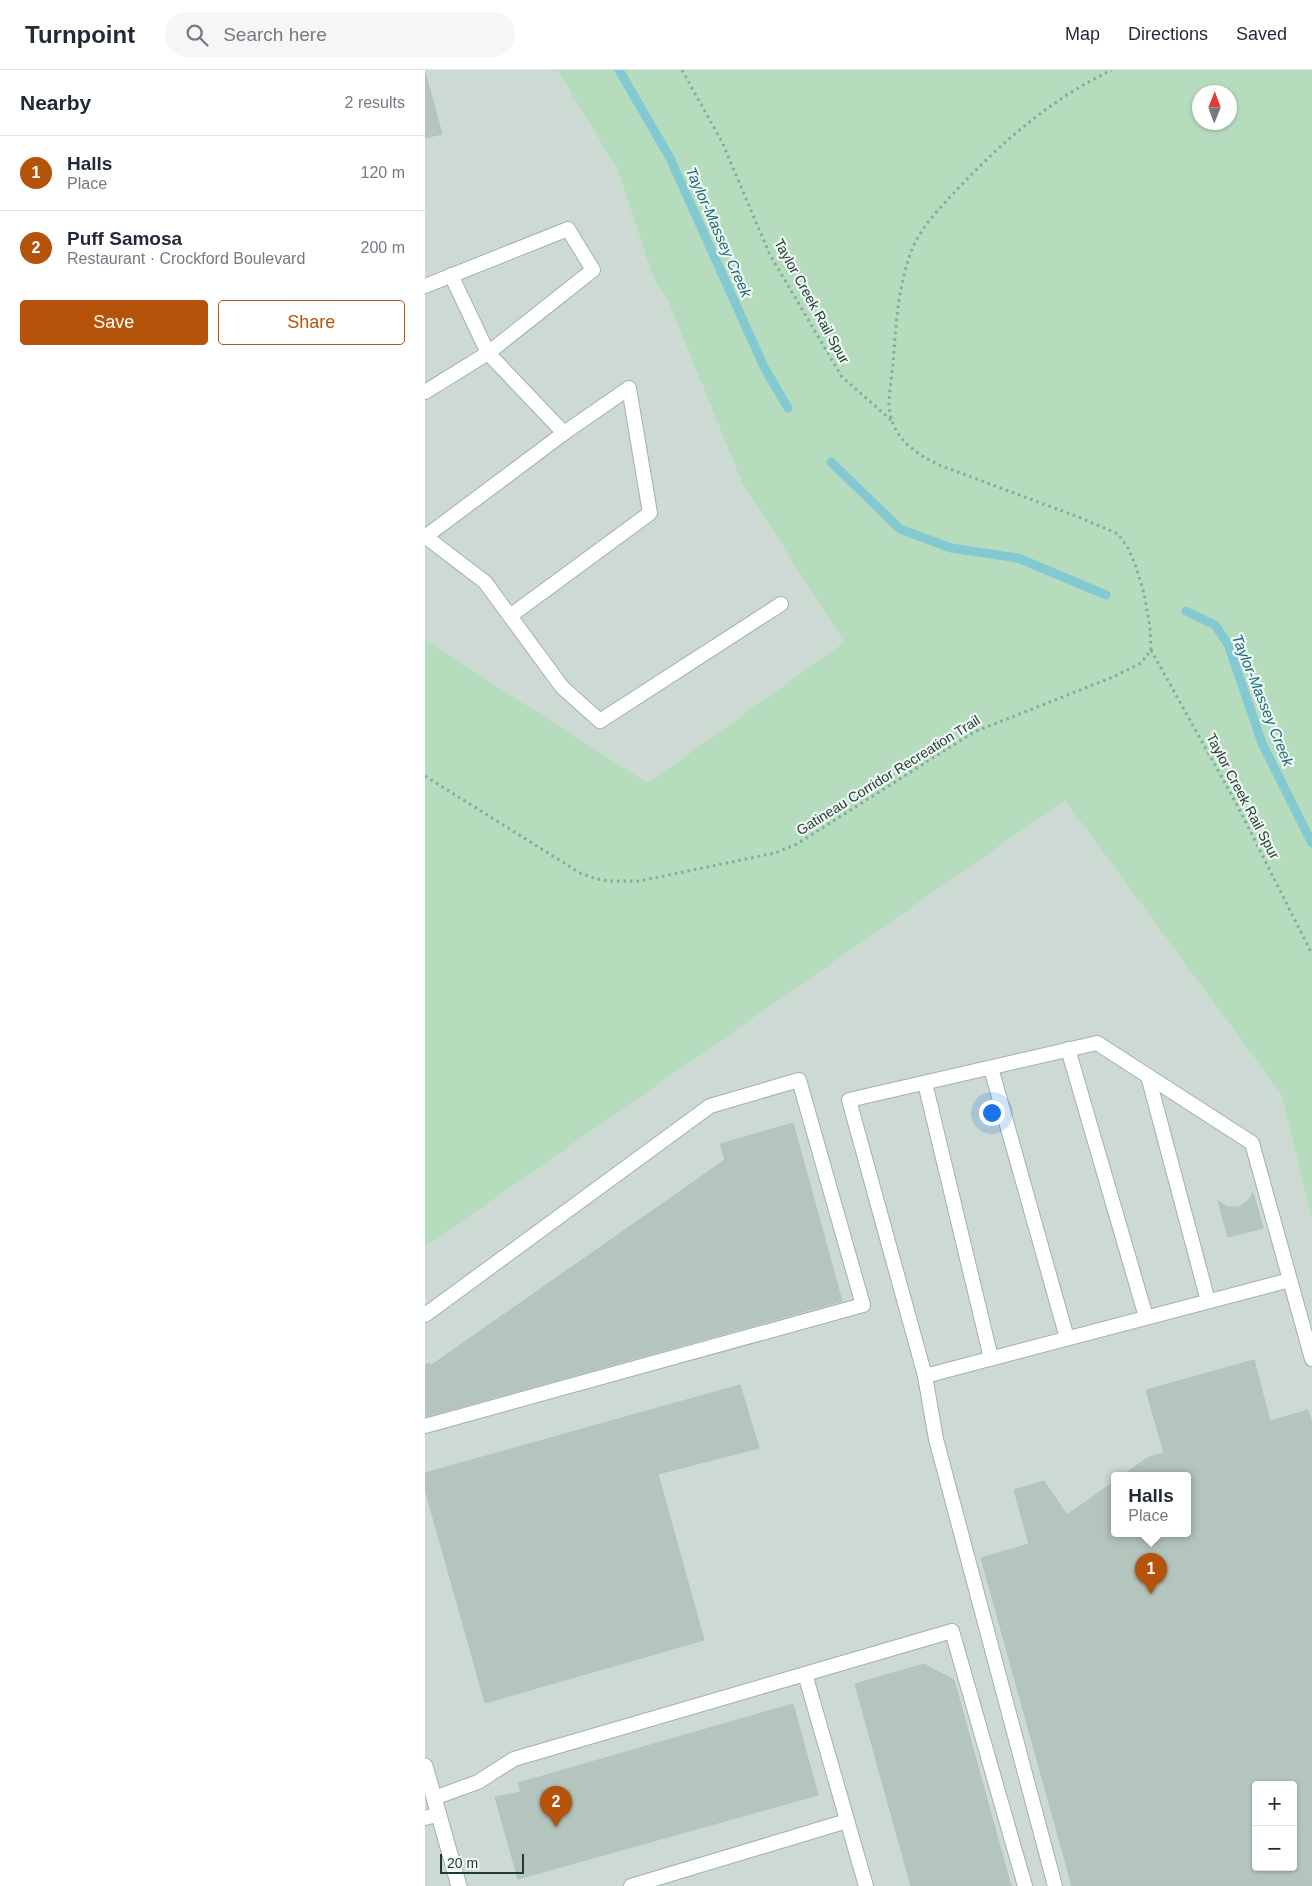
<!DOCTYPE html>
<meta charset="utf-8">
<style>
body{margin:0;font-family:Helvetica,sans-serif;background:#f6f6f7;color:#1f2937}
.controls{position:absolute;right:15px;bottom:15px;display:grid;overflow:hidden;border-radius:5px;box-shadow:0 1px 4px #0004}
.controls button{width:45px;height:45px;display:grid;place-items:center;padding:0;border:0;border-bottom:1px solid #e0e1e3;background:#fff;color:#1f2937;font:25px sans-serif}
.compass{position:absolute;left:767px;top:15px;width:45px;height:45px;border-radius:50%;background:#fff;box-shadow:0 1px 4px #0004;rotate:1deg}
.scale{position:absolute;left:15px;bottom:12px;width:84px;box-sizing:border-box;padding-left:5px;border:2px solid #1f3a31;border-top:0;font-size:14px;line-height:18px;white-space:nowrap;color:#1f3a31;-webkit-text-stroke:4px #eef7f2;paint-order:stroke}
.you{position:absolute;left:566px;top:1042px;width:18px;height:18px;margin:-12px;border:4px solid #fff;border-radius:50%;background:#1a73e8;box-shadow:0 0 0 8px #1a73e833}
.badge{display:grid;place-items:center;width:32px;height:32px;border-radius:50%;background:#b45309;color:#fff;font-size:16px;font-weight:700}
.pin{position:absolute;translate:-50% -41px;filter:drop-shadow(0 1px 2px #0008)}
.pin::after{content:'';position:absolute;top:26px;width:18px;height:15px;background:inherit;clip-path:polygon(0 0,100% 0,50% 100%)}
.popup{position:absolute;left:686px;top:1402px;width:80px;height:65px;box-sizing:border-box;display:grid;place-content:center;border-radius:5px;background:#fff;filter:drop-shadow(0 1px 4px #0005);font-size:16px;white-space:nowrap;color:#747a83}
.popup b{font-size:19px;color:#1f2937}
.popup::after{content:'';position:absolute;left:50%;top:100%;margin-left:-10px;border:10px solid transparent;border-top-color:#fff}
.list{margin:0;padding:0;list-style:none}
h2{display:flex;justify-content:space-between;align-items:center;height:65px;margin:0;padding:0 20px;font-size:21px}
h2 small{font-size:16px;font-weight:400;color:#747a83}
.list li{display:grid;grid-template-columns:32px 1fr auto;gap:15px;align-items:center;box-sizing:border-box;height:75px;padding:0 20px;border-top:1px solid #e0e1e3}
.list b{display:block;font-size:19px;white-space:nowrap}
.list p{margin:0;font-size:16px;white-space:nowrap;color:#747a83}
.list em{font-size:16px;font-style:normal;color:#747a83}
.actions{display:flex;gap:10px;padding:15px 20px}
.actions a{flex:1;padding:11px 0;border:1px solid #b45309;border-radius:5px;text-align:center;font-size:18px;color:#b45309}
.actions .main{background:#b45309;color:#fff}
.icon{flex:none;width:28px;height:28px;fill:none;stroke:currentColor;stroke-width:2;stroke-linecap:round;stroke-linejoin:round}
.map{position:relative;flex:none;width:887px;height:1816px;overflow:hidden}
header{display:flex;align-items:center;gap:30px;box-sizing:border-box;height:70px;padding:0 25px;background:#fff;border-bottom:1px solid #e0e1e3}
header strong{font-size:24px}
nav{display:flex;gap:28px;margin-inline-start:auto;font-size:18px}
.search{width:350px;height:45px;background:#f6f6f7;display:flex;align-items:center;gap:12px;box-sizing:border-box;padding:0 18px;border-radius:28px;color:#747a83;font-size:19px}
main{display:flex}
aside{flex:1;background:#fff}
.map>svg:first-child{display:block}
.built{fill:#ccdad3;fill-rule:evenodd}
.green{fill:#b6dcbe;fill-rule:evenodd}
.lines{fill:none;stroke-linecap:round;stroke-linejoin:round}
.stream{stroke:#84c9d1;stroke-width:9}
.building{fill:#b4c5bd;stroke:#b1c4bb;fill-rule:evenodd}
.lane-casing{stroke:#a1b2ab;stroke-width:16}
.secondary-casing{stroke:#9db6ab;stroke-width:17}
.path{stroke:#7eae9c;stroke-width:3;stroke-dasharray:2.5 4;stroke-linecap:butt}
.lane{stroke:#fff;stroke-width:14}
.secondary{stroke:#fff;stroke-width:15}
.labels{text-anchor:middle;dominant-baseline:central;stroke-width:4.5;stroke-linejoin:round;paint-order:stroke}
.street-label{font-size:14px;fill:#1f3a31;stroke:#eef7f2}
.water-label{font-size:15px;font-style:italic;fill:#196c76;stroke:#eef7f2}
</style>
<header>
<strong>Turnpoint</strong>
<div class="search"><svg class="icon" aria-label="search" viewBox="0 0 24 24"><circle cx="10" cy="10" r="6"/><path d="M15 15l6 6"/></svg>Search here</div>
<nav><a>Map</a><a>Directions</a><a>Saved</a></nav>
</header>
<main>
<aside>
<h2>Nearby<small>2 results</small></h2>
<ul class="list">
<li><span class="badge">1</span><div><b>Halls</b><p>Place</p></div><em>120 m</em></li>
<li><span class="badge">2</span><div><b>Puff Samosa</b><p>Restaurant · Crockford Boulevard</p></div><em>200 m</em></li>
</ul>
<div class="actions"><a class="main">Save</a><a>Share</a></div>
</aside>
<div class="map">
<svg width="887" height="1816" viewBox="0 0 887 1816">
<rect width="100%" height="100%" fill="#deeae4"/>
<!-- built -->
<g class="built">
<polygon points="0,0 132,0 192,99 227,205 244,233 419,572 223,713 0,570"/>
<path d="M640,729l216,295 31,126v666h-887v-639zM690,1405h72v58h-72zM831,1715h37v82h-37z"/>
</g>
<!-- green -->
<path class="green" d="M132,0h755v1150l-31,-126 -216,-294 -640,447v-607l223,143 196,-141 -102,-160 -73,-179 -17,-28 -35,-106zM804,22v30h-30v-30z"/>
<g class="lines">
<!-- stream -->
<g class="stream">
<polyline points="194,0 245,88 339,297 363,338"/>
<polyline points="406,392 475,459 526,478 593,488 681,525"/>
<polyline points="761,541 790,555 803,574 837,673 887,773"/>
</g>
</g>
<!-- building -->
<g class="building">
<polygon points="0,2 17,64 0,68"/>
<polygon points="368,1053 417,1231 0,1347 0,1295 5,1293 5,1296 300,1090 295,1074"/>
<polygon points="828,1123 838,1158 803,1167 793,1131 803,1137 814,1137 823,1131"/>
<path d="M829,1290l16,61 38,-11 4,13v463h-240l-91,-328 48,-14 -15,-54 30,-9 23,34 48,-34v52h72v-58h-64l24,-17 17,-5 -18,-63zM831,1715h37v82h-37z"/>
<polygon points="315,1315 334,1378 233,1404 279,1570 60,1633 0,1419 0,1403"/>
<polygon points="499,1594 529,1610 586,1816 486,1816 430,1614"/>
<polygon points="368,1634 393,1725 93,1809 70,1727 96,1722 93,1713"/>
</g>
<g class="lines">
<!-- lane casing -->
<g class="lane-casing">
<g id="lane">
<polyline points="0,216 143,159 168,200 63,283 0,322"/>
<polyline points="0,467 139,363 63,283 26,205"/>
<polyline points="1,467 60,512 137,617 175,651 356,534"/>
<polyline points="85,546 225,443 204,318 139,363"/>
<polyline points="643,979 721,1247"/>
<polyline points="566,998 642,1268"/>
<polyline points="723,1006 783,1231"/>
<polyline points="500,1013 566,1288"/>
<polyline points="865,1210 500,1306 424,1030 672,973 827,1073 887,1289"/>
<polyline points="0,1245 285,1036 374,1010 438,1235 0,1356"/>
<polyline points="500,1306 511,1369 630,1816"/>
<polyline points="380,1604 527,1561 600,1816"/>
<polyline points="9,1728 53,1712 89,1689 380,1604 441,1816"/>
<polyline points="0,1748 14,1744"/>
<polyline points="206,1816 422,1751"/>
</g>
</g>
<!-- secondary casing -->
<g class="secondary-casing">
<polyline id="secondary" points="0,1696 34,1816"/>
</g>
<!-- path -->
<g class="path">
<polyline points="257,0 297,72 345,185 417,307 466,350"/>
<polyline points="726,580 811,733 887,884"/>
<path d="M0,706l155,97 17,6 12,2h31l135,-28 22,-9 177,-112 139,-55 28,-14 10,-13 -1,-23 -6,-34 -9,-29 -7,-16 -10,-14 -37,-16 -142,-53c-26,-13 -48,-28 -50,-60 0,-14 3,-28 4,-42 3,-38 5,-80 20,-116 9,-20 24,-36 38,-51 46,-50 99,-97 161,-126"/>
</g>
<!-- lane -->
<use href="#lane" class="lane"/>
<!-- secondary -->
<use href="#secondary" class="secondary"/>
</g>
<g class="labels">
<!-- street labels -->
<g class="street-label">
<text transform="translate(387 231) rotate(61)">Taylor Creek Rail Spur</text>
<text transform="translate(463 705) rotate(-32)">Gatineau Corridor Recreation Trail</text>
<text transform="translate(818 726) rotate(62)">Taylor Creek Rail Spur</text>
</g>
<!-- water labels -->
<g class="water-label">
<text transform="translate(294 162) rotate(66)">Taylor-Massey Creek</text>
<text transform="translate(838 630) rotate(68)">Taylor-Massey Creek</text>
</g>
</g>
</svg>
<div class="controls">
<button>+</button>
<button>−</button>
</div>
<svg class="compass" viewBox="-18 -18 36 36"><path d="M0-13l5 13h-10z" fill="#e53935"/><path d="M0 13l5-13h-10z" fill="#747a83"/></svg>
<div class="scale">20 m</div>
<div class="you"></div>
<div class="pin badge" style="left:726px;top:1524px">1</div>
<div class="popup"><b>Halls</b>Place</div>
<div class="pin badge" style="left:131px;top:1757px">2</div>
</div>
</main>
